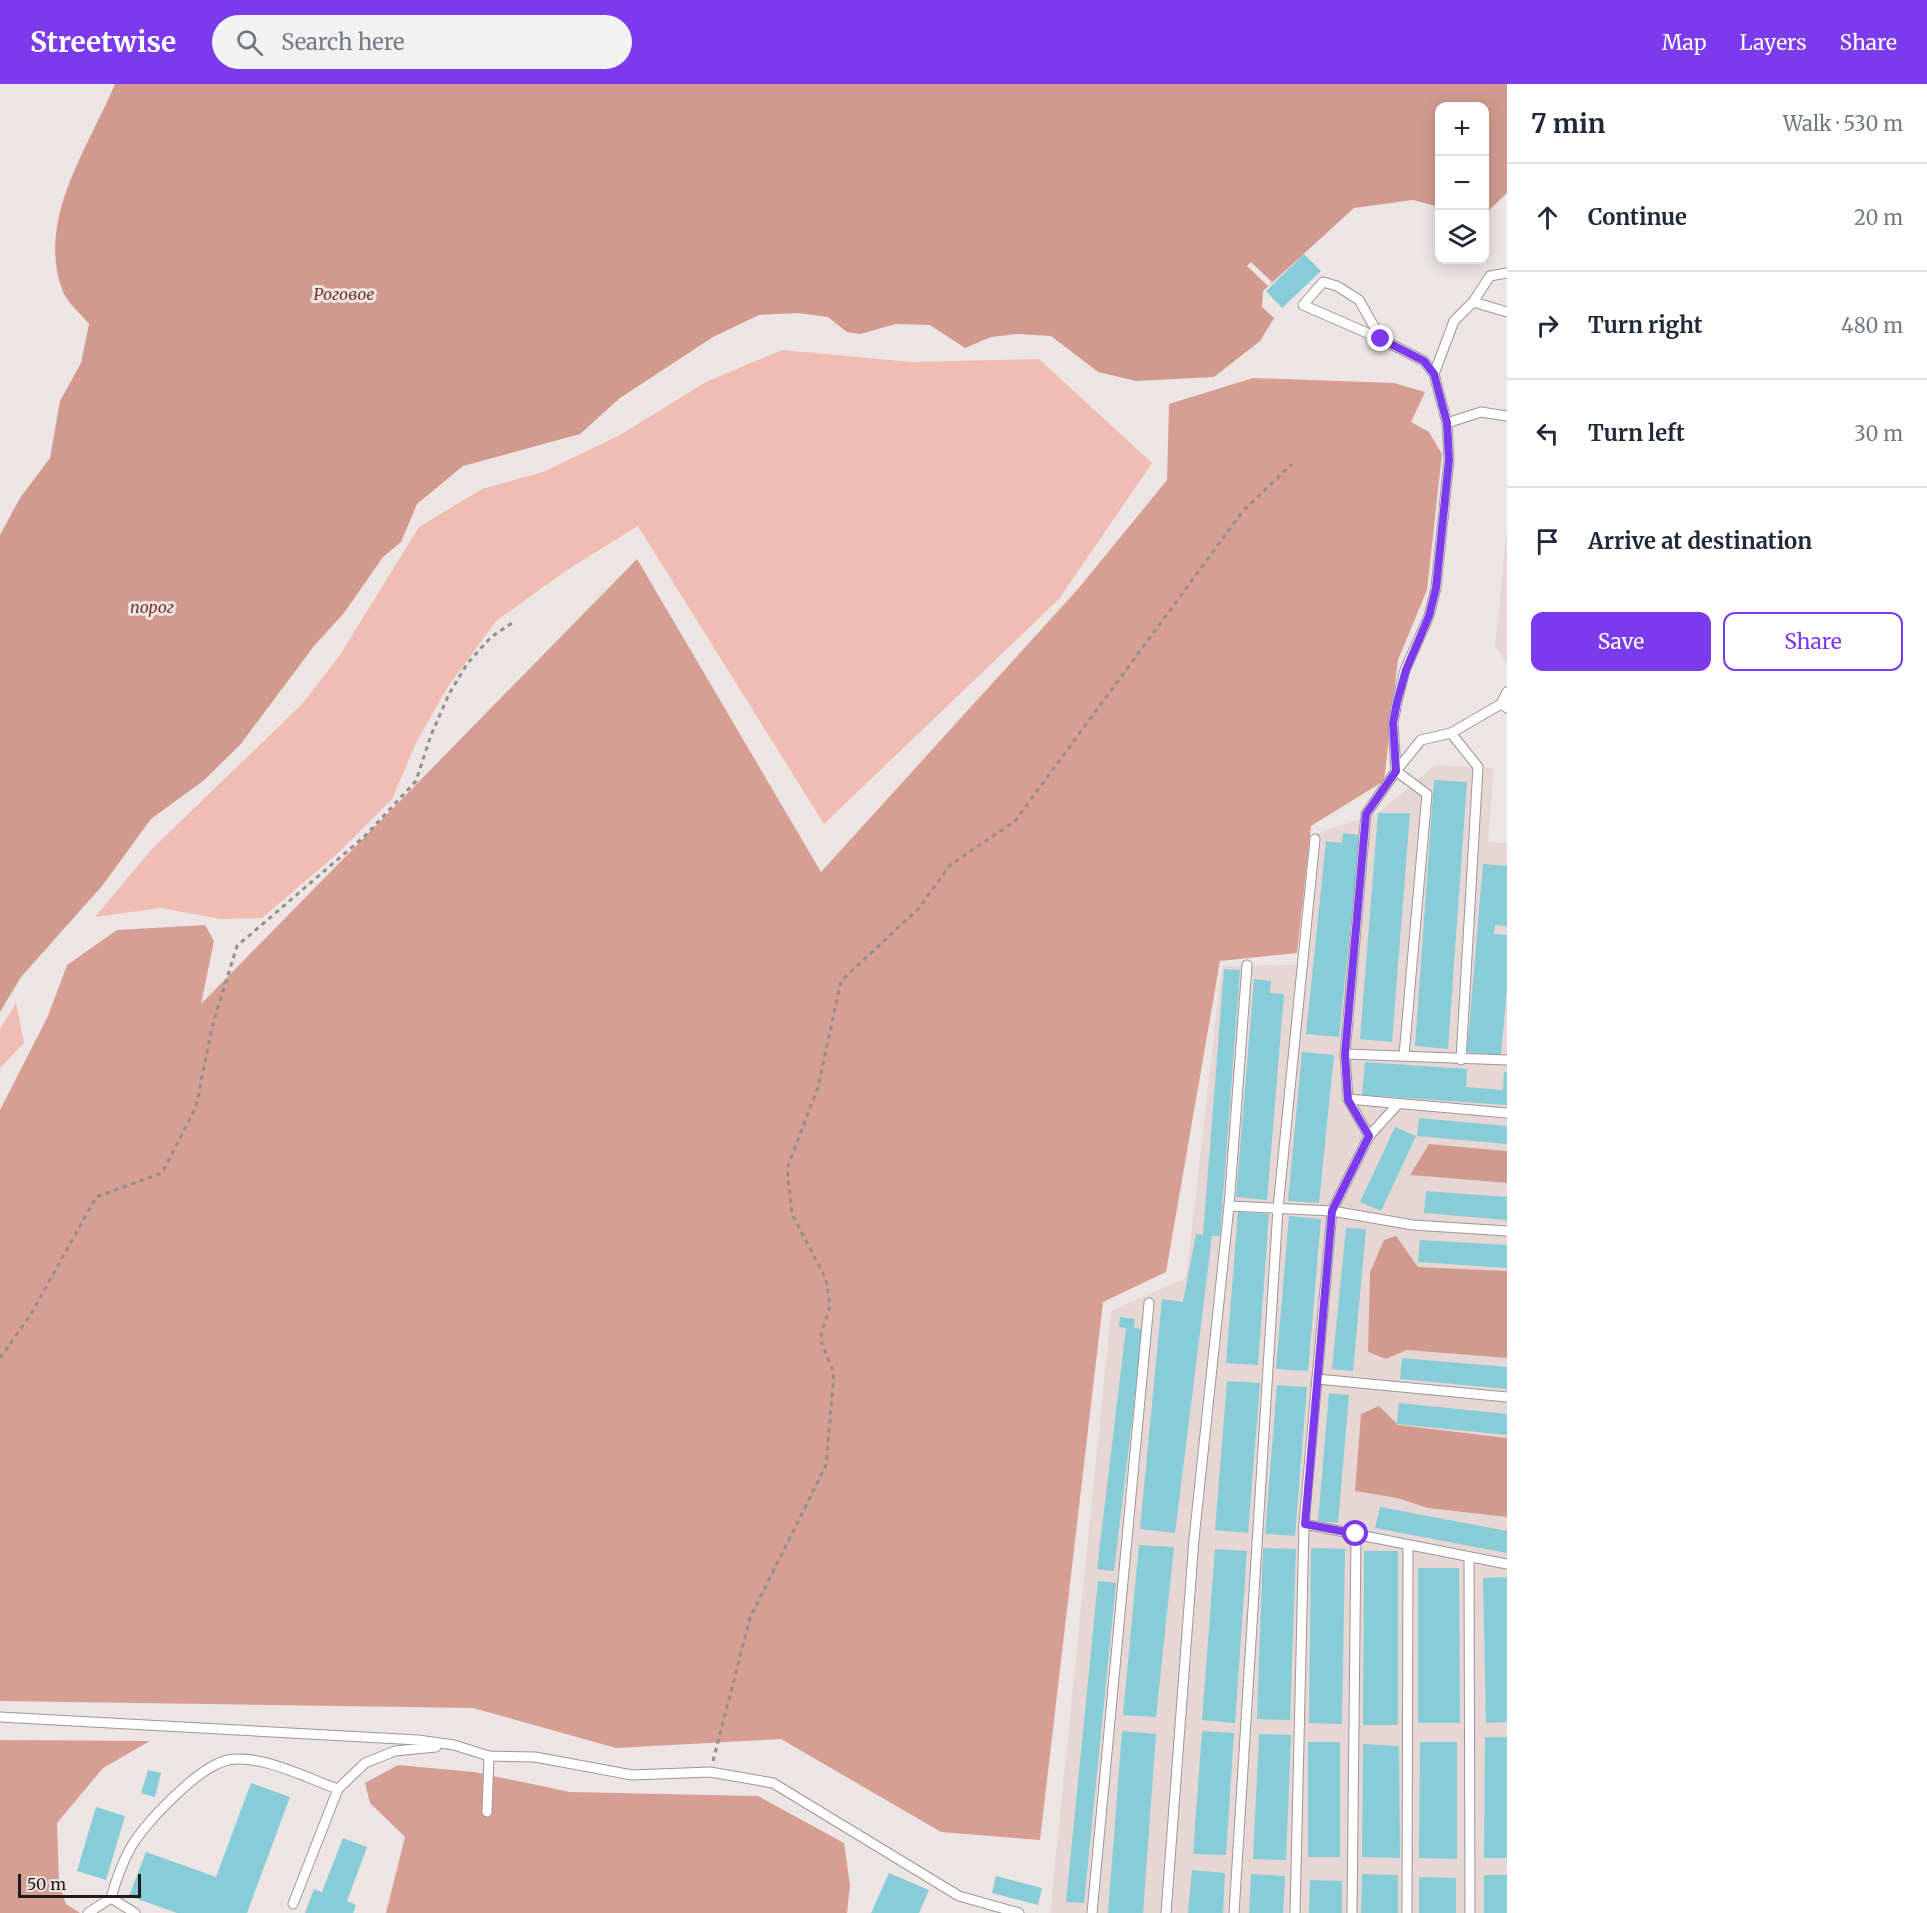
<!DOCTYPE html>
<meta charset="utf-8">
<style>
body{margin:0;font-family:Merriweather,serif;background:#f2f2f3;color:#1f2937}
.controls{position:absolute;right:18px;top:18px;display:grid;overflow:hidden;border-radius:12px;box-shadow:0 3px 15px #0003}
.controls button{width:54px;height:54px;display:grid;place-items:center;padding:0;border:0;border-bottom:2px solid #e0e1e3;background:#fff;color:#1f2937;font:30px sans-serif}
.scale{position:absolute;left:18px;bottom:15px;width:123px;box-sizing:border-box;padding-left:6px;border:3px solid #1f1d1c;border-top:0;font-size:16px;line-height:21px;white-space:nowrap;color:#1f1d1c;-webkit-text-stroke:4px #ece5e4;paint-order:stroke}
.stop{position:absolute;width:18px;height:18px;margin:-14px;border:4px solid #7c3aed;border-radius:50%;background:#fff}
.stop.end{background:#7c3aed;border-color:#fff;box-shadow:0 2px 6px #0008}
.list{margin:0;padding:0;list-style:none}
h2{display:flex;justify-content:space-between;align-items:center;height:78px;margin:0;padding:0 24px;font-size:26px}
h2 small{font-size:20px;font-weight:400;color:#747a83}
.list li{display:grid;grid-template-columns:39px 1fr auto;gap:18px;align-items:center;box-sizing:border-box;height:108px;padding:0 24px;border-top:2px solid #e0e1e3}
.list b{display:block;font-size:22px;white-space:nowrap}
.list em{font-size:20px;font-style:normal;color:#747a83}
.actions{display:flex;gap:12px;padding:18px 24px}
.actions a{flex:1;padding:14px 0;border:2px solid #7c3aed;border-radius:12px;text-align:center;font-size:21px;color:#7c3aed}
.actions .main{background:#7c3aed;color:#fff}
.icon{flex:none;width:33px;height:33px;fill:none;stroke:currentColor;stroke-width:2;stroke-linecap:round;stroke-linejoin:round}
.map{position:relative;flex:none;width:1507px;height:1829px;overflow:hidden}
header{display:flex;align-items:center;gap:36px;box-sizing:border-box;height:84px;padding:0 30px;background:#7c3aed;color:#fff}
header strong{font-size:28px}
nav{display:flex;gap:33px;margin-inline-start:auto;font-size:21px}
.search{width:420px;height:54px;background:#f2f2f3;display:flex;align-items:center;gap:15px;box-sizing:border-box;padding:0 21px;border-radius:33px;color:#747a83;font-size:22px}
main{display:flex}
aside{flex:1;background:#fff}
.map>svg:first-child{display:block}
.built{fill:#e6d7d4}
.green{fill:#f1bcb1}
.forest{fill:#d79f93}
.water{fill:#d29a8e}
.pier{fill:#ece5e4}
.building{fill:#87ccd6}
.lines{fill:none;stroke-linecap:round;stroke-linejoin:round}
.lane-casing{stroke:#9c9695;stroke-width:11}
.path{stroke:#938e8d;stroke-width:3;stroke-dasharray:4.5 4.5;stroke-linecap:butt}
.lane{stroke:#fff;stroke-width:9}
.route{stroke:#7c3aed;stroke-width:8}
.labels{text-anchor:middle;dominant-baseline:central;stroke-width:6;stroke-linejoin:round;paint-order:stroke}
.water-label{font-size:16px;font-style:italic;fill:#793427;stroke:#ece5e4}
</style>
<header>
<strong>Streetwise</strong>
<div class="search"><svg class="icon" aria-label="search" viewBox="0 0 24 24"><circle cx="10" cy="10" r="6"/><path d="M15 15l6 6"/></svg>Search here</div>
<nav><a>Map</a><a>Layers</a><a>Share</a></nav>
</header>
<main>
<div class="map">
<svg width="1507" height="1829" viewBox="0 0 1507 1829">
<rect width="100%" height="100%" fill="#ece5e4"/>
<!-- built -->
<g class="built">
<polygon points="1507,445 1507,579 1495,562"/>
<polygon points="1435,681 1494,684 1488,758 1507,759 1507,1067 1429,1060 1411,1091 1507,1099 1507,1187 1418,1183 1407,1168 1370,1188 1368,1268 1386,1275 1407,1266 1507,1274 1507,1354 1398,1341 1355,1407 1397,1414 1428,1424 1507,1433 1507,1829 1050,1829 1111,1227 1186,1194 1222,882 1300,881 1315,750 1378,729"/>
</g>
<!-- green -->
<g class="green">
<polygon points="782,266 911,278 1039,275 1152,379 1059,515 824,740 638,442 567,486 496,537 447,604 416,659 392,715 337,770 262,834 220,835 161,824 95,833 151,766 303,619 340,571 419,443 482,405 543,388 620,351 706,298"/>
<polygon points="16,919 24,959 0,984 0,945"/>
</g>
<!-- forest -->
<g class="forest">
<polygon points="1253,294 1394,299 1425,308 1411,338 1429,348 1442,370 1427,506 1398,576 1384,697 1311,742 1297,869 1220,877 1166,1188 1103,1218 1040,1756 941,1748 781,1655 616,1664 473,1624 0,1617 0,1026 48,932 67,881 117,846 205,841 214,857 201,920 637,475 821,788 1078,505 1167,396 1169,320"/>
<polygon points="0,1656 150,1657 103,1684 57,1739 59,1800 66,1820 80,1829 0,1829"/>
<polygon points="398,1681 474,1688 570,1708 758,1712 844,1759 850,1801 847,1829 386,1829 405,1753 370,1719 365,1699"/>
</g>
<!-- water -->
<g class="water">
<path d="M115,0h1392v109l-22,21 -1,-108h-44l-1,101 -26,-7 -59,8 -91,83 -1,16 12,11 -14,23 -46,36 -78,4 -38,-9 -47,-36 -34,-2 -26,3 -26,11 -35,-23 -34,-1 -36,10 -13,-2 -19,-15 -30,-4 -39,2 -46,22 -93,61 -40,36 -117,32 -46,38 -16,38 -18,15 -39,56 -30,33 -74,99 -37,36 -52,38 -49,67 -81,91 -21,35v-477l20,-37 30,-40 10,-57 21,-38 8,-39c-8,-10 -21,-21 -26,-32 -28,-72 26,-145 52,-208z"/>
<polygon points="1429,1060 1507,1067 1507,1099 1410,1091"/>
<polygon points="1396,1152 1418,1183 1507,1187 1507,1274 1407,1266 1386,1275 1368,1268 1370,1188 1384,1156"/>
<polygon points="1379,1322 1398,1341 1507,1354 1507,1433 1428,1424 1397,1414 1355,1407 1361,1330"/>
</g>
<!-- pier -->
<polygon class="pier" points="1251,178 1272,198 1268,202 1247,182"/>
<!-- building -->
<g class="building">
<polygon points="1304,170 1321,187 1282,224 1266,207"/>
<polygon points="1434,696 1467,698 1448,965 1415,962"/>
<polygon points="1378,729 1410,729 1392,958 1360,955"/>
<polygon points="1343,749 1360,751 1339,953 1306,950 1326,757 1342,759"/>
<polygon points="1483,780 1507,782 1507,842 1495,841 1494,850 1507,851 1507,903 1501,971 1467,968"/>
<polygon points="1224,885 1240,886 1220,1152 1212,1152 1175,1449 1140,1445 1162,1215 1183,1218 1196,1150 1203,1151"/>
<polygon points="1254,895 1271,897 1270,909 1284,910 1267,1116 1236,1113"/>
<polygon points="1302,968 1334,971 1319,1119 1288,1117"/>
<polygon points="1365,978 1467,985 1466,1003 1503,1006 1504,988 1507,988 1507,1021 1362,1011"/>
<polygon points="1419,1034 1507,1042 1507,1060 1417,1052"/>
<polygon points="1395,1043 1416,1052 1381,1127 1360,1118"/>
<polygon points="1426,1107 1507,1113 1507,1136 1424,1129"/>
<polygon points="1238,1128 1269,1130 1258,1281 1226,1279"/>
<polygon points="1289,1132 1321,1135 1308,1287 1276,1285"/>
<polygon points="1346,1144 1366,1145 1353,1287 1332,1285"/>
<polygon points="1420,1156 1507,1161 1507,1184 1418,1178"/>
<polygon points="1120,1233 1135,1235 1134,1244 1143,1245 1114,1487 1097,1485 1126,1244 1119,1243"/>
<polygon points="1402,1274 1507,1283 1507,1305 1400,1295"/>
<polygon points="1227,1297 1260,1299 1248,1449 1215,1446"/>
<polygon points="1277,1301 1307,1303 1295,1452 1265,1450"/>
<polygon points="1329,1309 1349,1311 1338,1439 1318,1437"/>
<polygon points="1399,1319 1507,1330 1507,1351 1397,1340"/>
<polygon points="1380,1423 1507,1447 1507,1469 1375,1444"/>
<polygon points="1139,1461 1174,1463 1156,1633 1123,1631"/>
<polygon points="1263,1464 1296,1465 1290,1636 1257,1635"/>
<polygon points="1311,1464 1345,1465 1342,1640 1309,1639"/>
<polygon points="1215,1465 1247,1467 1235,1639 1202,1636"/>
<polygon points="1364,1467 1398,1467 1398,1641 1363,1641"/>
<polygon points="1418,1484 1459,1484 1460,1639 1418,1639"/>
<polygon points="1507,1493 1507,1638 1486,1639 1483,1494"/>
<polygon points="1098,1497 1116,1499 1084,1819 1066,1818"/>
<polygon points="1122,1647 1156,1650 1143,1829 1108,1829"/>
<polygon points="1202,1647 1234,1649 1226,1771 1193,1770"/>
<polygon points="1259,1650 1291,1651 1286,1776 1253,1775"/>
<polygon points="1485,1653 1507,1653 1507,1774 1484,1774"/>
<rect x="1308" y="1658" width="32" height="115"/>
<polygon points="1420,1658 1457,1658 1457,1775 1419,1774"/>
<polygon points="1363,1660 1399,1662 1400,1774 1362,1773"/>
<polygon points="148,1686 161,1689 155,1713 141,1709"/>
<polygon points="251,1699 290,1713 247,1829 177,1829 129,1812 146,1768 216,1793"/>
<polygon points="96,1723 125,1732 106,1796 77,1787"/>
<polygon points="343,1754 367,1763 347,1817 356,1821 353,1829 305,1829 314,1805 322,1808"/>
<polygon points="1192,1786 1225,1789 1223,1829 1188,1829"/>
<polygon points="889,1789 929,1806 919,1829 871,1829"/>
<polygon points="1251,1790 1285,1792 1283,1829 1249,1829"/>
<polygon points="1362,1790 1398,1791 1398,1829 1361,1829"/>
<rect x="1484" y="1791" width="23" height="38"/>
<polygon points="996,1792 1042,1804 1038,1821 992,1809"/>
<polygon points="1419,1793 1456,1794 1456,1829 1419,1829"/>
<polygon points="1310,1796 1342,1797 1342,1829 1309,1829"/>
</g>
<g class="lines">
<!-- lane casing -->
<g class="lane-casing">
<g id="lane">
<polyline points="1473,218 1490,192 1507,189"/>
<polyline points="1434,290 1454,237 1473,218 1507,228"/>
<polyline points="1447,339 1481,328 1507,332"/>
<polyline points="1501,620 1507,608"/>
<polyline points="1451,649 1478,683 1461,976"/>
<polyline points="1345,970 1507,976"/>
<polyline points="1404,971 1427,710 1396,687 1421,656 1451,649 1501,620 1507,624"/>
<polyline points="1348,1015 1507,1029"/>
<polyline points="1369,1052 1398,1020"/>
<polyline points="1229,1122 1332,1127 1413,1141 1507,1147"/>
<polyline points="1317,1295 1507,1313"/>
<polyline points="1304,1440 1507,1480"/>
<polyline points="1469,1474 1470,1829"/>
<polyline points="0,1633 418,1656 454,1661 489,1672 535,1673 632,1691 710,1688 773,1699 959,1812 1019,1829"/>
<polyline points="338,1705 365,1679 395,1667 436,1663"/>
<polyline points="487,1728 489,1672"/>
<polyline points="88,1829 111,1814"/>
<path d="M135,1829l-24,-15c5,-18 11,-35 20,-51 16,-26 68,-81 97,-87 34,-6 78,18 110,29l-45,115"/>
<polyline points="1092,1829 1149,1219"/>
<polyline points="1166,1829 1194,1455 1229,1122 1247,881"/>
<polyline points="1234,1829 1278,1124 1315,755"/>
<polyline points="1295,1829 1304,1440 1332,1127 1369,1052 1348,1015 1345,970 1366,730 1396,687 1393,639 1397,618 1405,586 1429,532 1436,504 1449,376 1447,339 1434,290 1424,277 1381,255 1359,216 1337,202 1323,198 1303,221 1381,255"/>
<polyline points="1352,1829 1356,1450"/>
<polyline points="1407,1829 1408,1461"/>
</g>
</g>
<!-- path -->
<g class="path">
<polyline points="0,1274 31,1230 96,1113 162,1089 196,1023 212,943 237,862 365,752 416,697 431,651 449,610 467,580 491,553 512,539"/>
<polyline points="713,1677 750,1534 826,1381 834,1289 820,1255 830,1222 826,1195 792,1130 787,1085 818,1003 841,897 919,824 950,781 1015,737 1243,427 1292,380"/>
</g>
<!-- lane -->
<use href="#lane" class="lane"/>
</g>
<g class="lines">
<!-- route -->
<polyline class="route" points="1356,1450 1305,1440 1332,1127 1369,1052 1348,1016 1345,970 1366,730 1396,687 1393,639 1397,618 1406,586 1429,532 1436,504 1449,376 1447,339 1434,290 1424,277 1381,255"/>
</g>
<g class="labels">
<!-- water labels -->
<g class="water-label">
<text x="344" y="210">Роговое</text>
<text x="152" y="523">порог</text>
</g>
</g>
</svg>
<div class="controls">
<button>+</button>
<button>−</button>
<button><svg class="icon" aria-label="layers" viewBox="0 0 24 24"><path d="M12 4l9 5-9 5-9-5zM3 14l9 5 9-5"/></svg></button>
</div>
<div class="scale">50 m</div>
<div class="stop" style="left:1356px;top:1450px"></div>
<div class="stop end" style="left:1381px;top:255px"></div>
</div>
<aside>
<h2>7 min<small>Walk · 530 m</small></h2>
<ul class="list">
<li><svg class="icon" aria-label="ahead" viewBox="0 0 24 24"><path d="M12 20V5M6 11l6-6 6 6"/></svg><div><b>Continue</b></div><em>20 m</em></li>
<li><svg class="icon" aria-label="right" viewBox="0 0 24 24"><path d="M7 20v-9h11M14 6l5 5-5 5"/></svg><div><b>Turn right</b></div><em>480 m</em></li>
<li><svg class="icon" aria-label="left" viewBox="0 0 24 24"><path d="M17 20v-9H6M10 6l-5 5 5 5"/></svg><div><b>Turn left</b></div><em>30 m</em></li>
<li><svg class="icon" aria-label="arrive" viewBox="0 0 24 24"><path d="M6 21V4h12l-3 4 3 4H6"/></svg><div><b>Arrive at destination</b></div></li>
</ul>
<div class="actions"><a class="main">Save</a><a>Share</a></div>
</aside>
</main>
